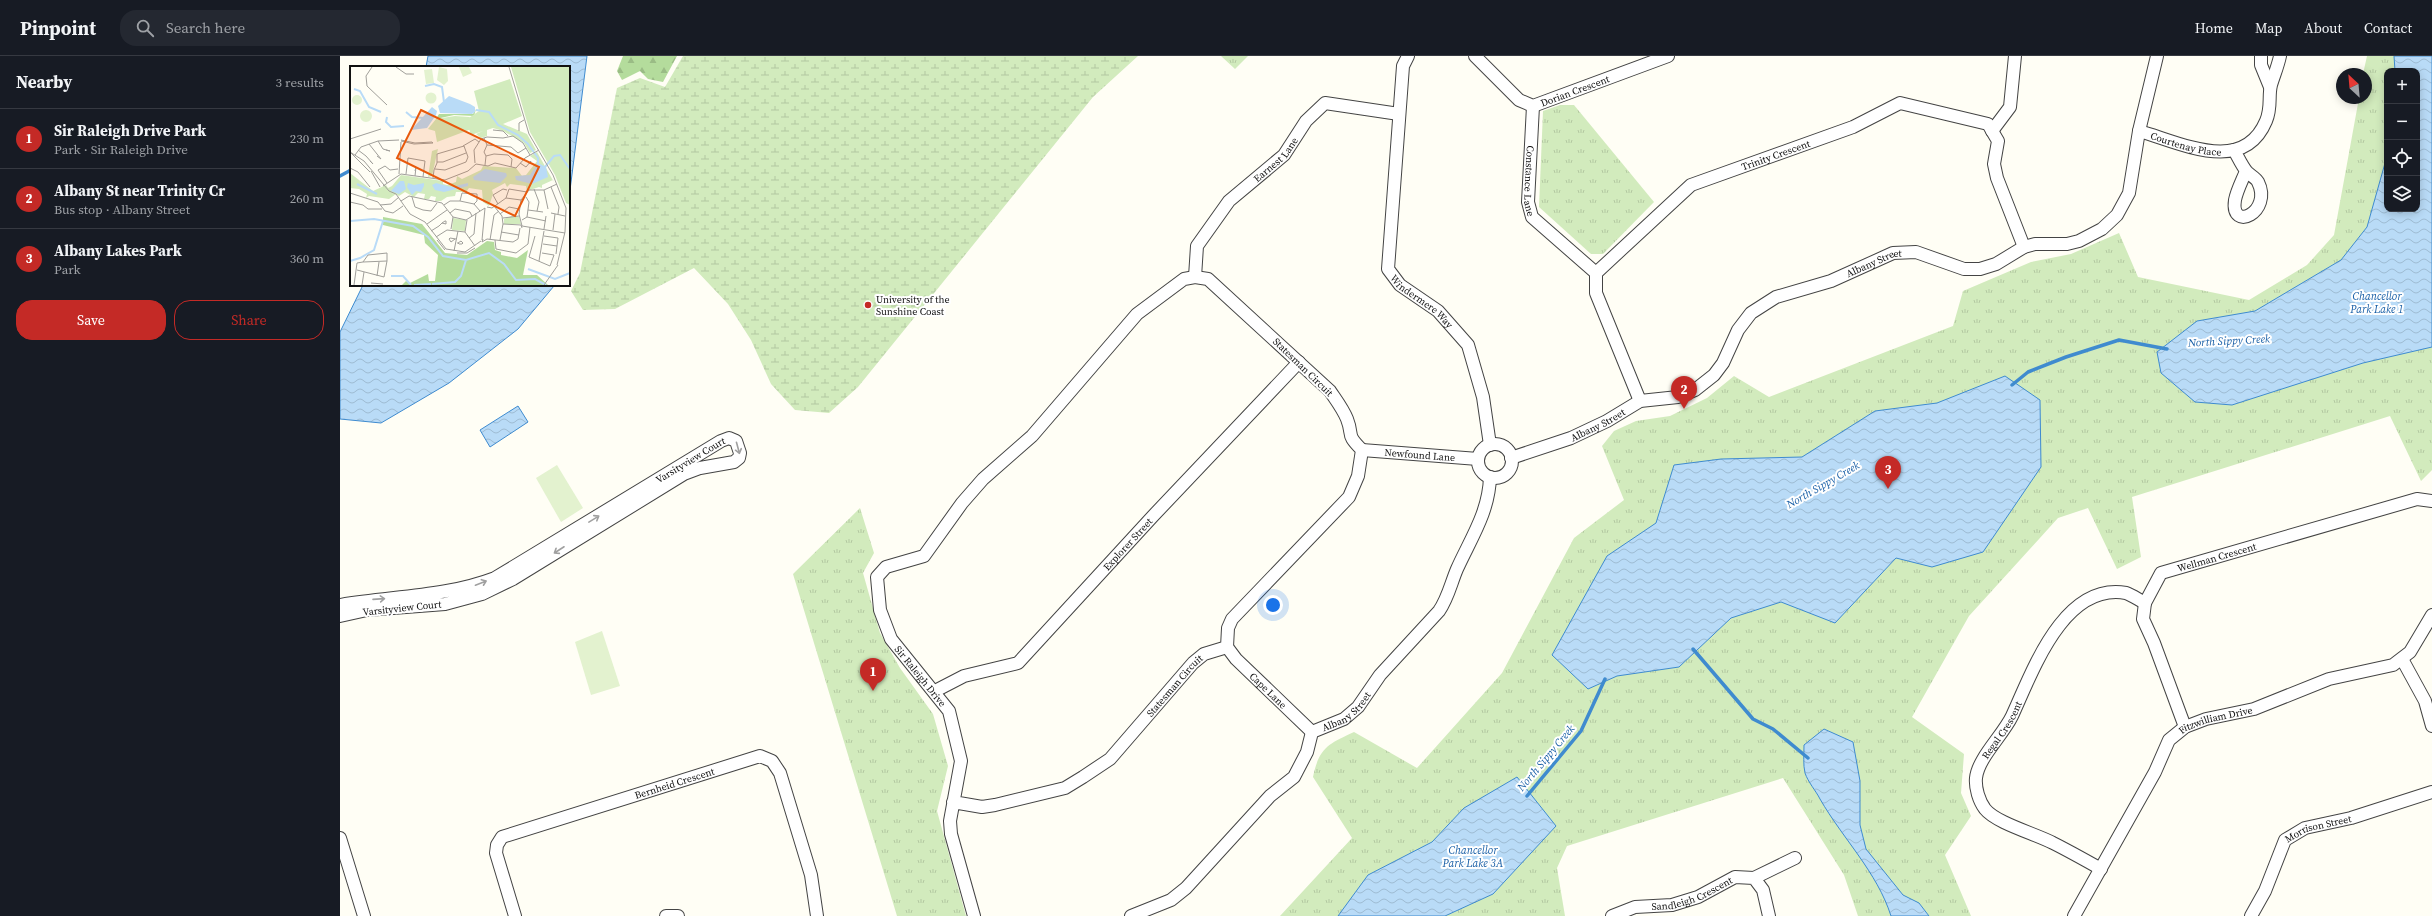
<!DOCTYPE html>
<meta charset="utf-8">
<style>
body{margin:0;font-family:"Source Serif 4",serif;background:#242831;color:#f1f3f6}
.controls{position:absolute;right:12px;top:12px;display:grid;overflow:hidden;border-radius:8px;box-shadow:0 2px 10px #0003}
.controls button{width:36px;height:36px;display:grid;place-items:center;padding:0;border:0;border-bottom:1px solid #363941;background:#171b24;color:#f1f3f6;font:20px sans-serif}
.compass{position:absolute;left:1996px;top:12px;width:36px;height:36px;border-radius:50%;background:#171b24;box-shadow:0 2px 10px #0003;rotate:334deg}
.you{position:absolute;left:933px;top:549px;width:14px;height:14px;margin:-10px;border:3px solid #fff;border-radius:50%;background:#1a73e8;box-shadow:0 0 0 6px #1a73e833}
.badge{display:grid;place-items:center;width:26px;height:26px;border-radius:50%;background:#c42a26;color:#fff;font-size:13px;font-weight:700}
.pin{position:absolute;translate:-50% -33px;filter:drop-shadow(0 1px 2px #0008)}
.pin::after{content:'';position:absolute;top:21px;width:14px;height:12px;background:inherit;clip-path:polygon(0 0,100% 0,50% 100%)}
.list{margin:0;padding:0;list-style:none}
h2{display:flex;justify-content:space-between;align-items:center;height:52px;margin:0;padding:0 16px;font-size:17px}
h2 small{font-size:13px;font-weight:400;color:#9ea1a6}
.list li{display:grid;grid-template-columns:26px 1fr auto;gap:12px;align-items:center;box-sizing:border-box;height:60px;padding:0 16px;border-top:1px solid #363941}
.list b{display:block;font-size:15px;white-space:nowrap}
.list p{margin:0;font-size:13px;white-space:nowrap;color:#9ea1a6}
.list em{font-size:13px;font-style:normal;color:#9ea1a6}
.actions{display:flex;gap:8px;padding:12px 16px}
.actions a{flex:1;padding:9px 0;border:1px solid #c42a26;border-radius:16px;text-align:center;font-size:14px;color:#c42a26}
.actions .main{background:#c42a26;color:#fff}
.icon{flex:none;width:22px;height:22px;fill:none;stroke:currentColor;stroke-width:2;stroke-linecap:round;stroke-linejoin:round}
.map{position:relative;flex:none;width:2092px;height:860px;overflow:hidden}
header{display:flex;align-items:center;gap:24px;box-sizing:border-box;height:56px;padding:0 20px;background:#171b24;border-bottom:1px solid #363941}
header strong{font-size:19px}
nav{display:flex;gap:22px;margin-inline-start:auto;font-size:14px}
.search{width:280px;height:36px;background:#242831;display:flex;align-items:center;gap:10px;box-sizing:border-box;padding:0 14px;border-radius:16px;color:#9ea1a6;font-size:15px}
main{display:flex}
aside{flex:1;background:#171b24}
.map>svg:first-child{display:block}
.forest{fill:url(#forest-firs)}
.wetland{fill:url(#wetland-marsh)}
.park{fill:url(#park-tufts);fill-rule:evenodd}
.pitch{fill:#e3f2cf}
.water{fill:url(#water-waves);stroke:#3f8bcf}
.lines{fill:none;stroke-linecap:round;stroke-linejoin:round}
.stream{stroke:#3f8bcf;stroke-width:3.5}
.minor-casing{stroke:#444;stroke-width:14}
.minor{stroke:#fff;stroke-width:12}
.oneway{stroke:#a0a0a0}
.poi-dot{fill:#c42a26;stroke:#fff;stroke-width:1.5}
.labels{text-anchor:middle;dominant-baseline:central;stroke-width:4;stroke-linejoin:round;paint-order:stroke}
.street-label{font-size:10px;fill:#111;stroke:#fff}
.poi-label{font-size:10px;fill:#111;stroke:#fff;text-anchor:start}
.water-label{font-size:11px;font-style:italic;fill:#175ea6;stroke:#fff}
.inset-river{fill:none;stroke:#b9dbf7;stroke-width:2}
.inset-road{fill:none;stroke:#a09f9a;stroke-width:1}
.view{fill:#e8590c;fill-opacity:0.15;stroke:#e8590c;stroke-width:2}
.inset-edge{fill:none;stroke:#111;stroke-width:2}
</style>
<header>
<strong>Pinpoint</strong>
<div class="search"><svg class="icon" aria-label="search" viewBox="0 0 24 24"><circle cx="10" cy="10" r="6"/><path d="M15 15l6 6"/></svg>Search here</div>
<nav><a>Home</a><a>Map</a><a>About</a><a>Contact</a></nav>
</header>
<main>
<aside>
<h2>Nearby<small>3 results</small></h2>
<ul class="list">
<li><span class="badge">1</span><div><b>Sir Raleigh Drive Park</b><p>Park · Sir Raleigh Drive</p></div><em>230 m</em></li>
<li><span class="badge">2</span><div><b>Albany St near Trinity Cr</b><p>Bus stop · Albany Street</p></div><em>260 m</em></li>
<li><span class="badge">3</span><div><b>Albany Lakes Park</b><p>Park</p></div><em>360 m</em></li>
</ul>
<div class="actions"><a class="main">Save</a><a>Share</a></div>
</aside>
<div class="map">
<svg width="2092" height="860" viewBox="0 0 2092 860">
<defs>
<pattern id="forest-firs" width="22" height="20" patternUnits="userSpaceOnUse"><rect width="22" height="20" fill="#b4dc9c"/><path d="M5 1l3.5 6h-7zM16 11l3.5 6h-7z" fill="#9abc85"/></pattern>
<pattern id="wetland-marsh" width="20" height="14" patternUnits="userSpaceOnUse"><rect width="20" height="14" fill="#d2ebbd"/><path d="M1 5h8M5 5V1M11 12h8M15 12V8" fill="none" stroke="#b3c8a1"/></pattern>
<pattern id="park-tufts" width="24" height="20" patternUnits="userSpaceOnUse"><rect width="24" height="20" fill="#d2ebbd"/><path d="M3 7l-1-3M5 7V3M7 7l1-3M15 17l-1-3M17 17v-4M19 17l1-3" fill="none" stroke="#b3c8a1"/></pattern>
<pattern id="water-waves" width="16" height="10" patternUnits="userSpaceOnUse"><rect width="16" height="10" fill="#b9dbf7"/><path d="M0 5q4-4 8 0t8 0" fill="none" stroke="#9ebbd3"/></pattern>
</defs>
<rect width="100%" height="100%" fill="#fffef5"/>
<!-- forest -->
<polygon class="forest" points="283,0 337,0 323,26 308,23 300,15 282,24 277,15"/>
<!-- wetland -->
<polygon class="wetland" points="343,0 798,0 753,41 518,331 489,357 455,354 431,328 411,284 388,248 354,212 275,253 243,254 231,235 240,217 277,32 300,22 325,31"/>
<!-- park -->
<g class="park">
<polygon points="881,0 908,0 895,13"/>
<path d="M2027,0h65v414l-11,11 -31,-65 -258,81 9,60 -24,12 -29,-61 -30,10 -89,98 -57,101 52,37 -3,39 10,23 -26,39 26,61h-113l-14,-41 -61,-97 -216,68 -10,22 8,48h-285l72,-78 -39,-61c6,-29 15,-33 41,-45l63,36 85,-95 72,-135 50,-38 -22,-54 12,-15 22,-10 34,-5 37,-18 27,-22 35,21 184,-71 10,-35 68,-29 40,-8 48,-21 19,44 111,23 58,-35 27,-30 25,-137h7v-24h-3zM2047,15h30v138h-30z"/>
<polygon points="1220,49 1234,49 1314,146 1263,198 1251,198 1199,151 1203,55"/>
<polygon points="520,452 534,497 523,517 540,577 560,612 593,658 608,710 597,755 626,860 557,860 453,518"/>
</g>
<!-- pitch -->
<g class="pitch">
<polygon points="217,409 243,452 221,466 196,422"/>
<polygon points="262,575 280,630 251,639 235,586"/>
</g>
<!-- water -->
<g class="water">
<polygon points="88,0 247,0 229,142 229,11 86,11"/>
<polygon points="2054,0 2092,0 2092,291 2023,307 1892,349 1855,346 1821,317 1817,296 1857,265 1915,255 2001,204 2027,171 2047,100 2047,153 2077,153 2077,15 2055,15"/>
<polygon points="23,229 214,229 214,230 178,273 109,327 41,367 0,363 0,276"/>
<polygon points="1665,320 1700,344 1701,411 1643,496 1592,511 1556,502 1495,567 1441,546 1391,562 1339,611 1277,620 1248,633 1212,599 1267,500 1316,467 1334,409 1381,403 1462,401 1535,355 1597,347"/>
<polygon points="178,350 188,366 150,391 140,374"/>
<path d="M1484,673l29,13 7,39v44l6,24 37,46 16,8 10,13h-38c-14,-44 -48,-77 -71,-117 -4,-8 -12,-17 -15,-26 -2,-8 -1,-19 -1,-28z"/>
<polygon points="1177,721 1216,770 1153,838 1105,860 998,860 1028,819 1092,786 1124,752"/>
</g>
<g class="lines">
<!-- stream -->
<g class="stream">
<polyline points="0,120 11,114"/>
<polyline points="1672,329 1688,316 1726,301 1779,284 1827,293"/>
<polyline points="1353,593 1413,663 1433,673 1468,702"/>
<polyline points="1187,740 1241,675 1265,623"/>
</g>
<!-- minor casing -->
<g class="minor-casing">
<g id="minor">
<path id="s1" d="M1068,0l-5,10 -15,203 12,16 38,26 30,34 15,52 7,48"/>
<path id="s2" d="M1135,0l44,44 14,6 135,-50"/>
<polyline points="1921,0 1921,9 1930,31"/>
<path id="s3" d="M1193,50l-5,96 4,15 64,56"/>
<polyline points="1652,75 1670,51 1675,0"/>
<path id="s4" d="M1799,75c40,11 104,45 127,-10 6,-14 2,-24 5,-36 3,-10 7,-19 9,-29"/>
<path d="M1894,94c4,7 8,16 13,22 3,3 9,6 11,10 15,30 -28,51 -23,18 2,-10 7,-19 11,-29"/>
<path id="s5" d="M855,221l2,-31 32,-45 55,-46 22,-34 19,-18 74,11"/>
<path id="s6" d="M1300,345l-44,-108v-20l95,-88 162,-58 47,-24 88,21 10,17 -4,23 3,14 27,69"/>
<circle cx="1155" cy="405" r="17"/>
<path id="s7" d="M1022,394l116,9"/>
<path id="s8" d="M1171,402l60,-20 36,-17 33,-20 38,-4 17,-7 19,-15 9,-12 15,-33 13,-17 25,-16 55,-16 62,-28 23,-1 48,17h16l16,-5 28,-17 11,-3h32l12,-3 23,-12 15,-14 12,-22 10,-62 18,-75"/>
<path id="s9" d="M0,549c53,-9 105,-8 155,-27l226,-137 8,-3 7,3 4,12 -1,5 -5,4 -34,6 -16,6 -171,105 -31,15 -37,10 -78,6 -27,6"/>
<path id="s10" d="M887,591l9,12 76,73"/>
<polyline points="2062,603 2085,645 2092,670"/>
<path id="s11" d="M595,635l29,-15 54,-13 135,-147 146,-154"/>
<path id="s12" d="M1845,671l-31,-84 -11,-24 2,-16 16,-30 256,-74 15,2"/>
<path id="s13" d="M613,746l29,5 13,-2 70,-17 18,-11 27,-18 83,-96 11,-9 23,-7 1,-19 4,-9 117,-122 9,-21 4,-26c-17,-17 -8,-13 -15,-31 -4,-10 -11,-19 -17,-28l-122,-112 -13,-2 -11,2 -47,35 -105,122 -49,43 -21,24 -38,53 -38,11 -9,10 3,33 11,29 58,72 12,50 -11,60 1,13 23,82"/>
<polyline points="0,782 24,860"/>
<path id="s14" d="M1761,813c-16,-9 -32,-18 -48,-26 -17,-9 -57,-20 -68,-34 -6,-8 -10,-21 -9,-31 2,-20 27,-43 36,-62 20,-43 51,-134 114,-123 6,2 13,7 19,10"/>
<polyline points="1414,822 1455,802"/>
<path id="s15" d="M175,860l-19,-63 1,-8 5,-8 258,-81 12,5 8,12 31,102 6,41"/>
<polyline points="326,860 338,860"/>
<path id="s16" d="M791,860l40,-16 15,-12 84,-92 24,-19 13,-25 5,-20 32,-13 14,-12 22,-32 59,-64c9,-13 12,-28 18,-42 14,-31 32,-57 33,-92"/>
<path id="s17" d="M1272,860l23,-9 37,-2 26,-8 37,-20 19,1 9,12 6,26"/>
<path id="s18" d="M1734,860l81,-144 14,-32 16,-13 21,-8 48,-10 75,-30 64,-14 17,-13 22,-37"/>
<path id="s19" d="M1911,860l14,-25 20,-51 20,-12 46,-10 81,-26"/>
</g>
</g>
<!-- minor -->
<use href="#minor" class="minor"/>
</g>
<!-- one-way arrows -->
<defs><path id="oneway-shaft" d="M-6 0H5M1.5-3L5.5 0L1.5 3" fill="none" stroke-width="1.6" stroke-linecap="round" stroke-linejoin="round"/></defs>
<g class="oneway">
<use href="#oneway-shaft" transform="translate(398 392) rotate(75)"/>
<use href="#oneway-shaft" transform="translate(254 463) rotate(-31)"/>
<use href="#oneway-shaft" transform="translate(219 494) rotate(147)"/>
<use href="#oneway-shaft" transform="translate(141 527) rotate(-21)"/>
<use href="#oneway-shaft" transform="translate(39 543) rotate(-4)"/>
</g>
<!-- markers -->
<circle class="poi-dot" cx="528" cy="249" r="4"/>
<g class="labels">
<!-- street labels -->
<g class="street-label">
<text stroke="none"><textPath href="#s2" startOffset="122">Dorian Crescent</textPath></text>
<text stroke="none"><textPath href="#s4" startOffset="49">Courtenay Place</textPath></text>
<text stroke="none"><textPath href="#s6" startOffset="356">Trinity Crescent</textPath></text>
<text stroke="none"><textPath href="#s5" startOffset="149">Earnest Lane</textPath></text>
<text stroke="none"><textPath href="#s3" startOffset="75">Constance Lane</textPath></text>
<text stroke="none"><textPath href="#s8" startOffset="429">Albany Street</textPath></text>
<text stroke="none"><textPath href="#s1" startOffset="262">Windermere Way</textPath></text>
<text transform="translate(963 311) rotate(44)">Statesman Circuit</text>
<text stroke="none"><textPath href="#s8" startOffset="93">Albany Street</textPath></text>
<text stroke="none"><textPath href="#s7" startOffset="58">Newfound Lane</textPath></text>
<text stroke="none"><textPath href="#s9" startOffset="386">Varsityview Court</textPath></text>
<text stroke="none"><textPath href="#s11" startOffset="250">Explorer Street</textPath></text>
<text stroke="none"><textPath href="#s12" startOffset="224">Wellman Crescent</textPath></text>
<text transform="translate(62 552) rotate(-6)">Varsityview Court</text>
<text stroke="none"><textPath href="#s13" startOffset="1385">Sir Raleigh Drive</textPath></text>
<text stroke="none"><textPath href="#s13" startOffset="266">Statesman Circuit</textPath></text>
<text stroke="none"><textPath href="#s10" startOffset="60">Cape Lane</textPath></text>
<text stroke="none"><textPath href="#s16" startOffset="307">Albany Street</textPath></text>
<text stroke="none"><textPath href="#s18" startOffset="252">Fitzwilliam Drive</textPath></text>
<text stroke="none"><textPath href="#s14" startOffset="219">Regal Crescent</textPath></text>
<text stroke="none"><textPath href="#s15" startOffset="264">Bernheid Crescent</textPath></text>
<text stroke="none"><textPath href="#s19" startOffset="119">Morrison Street</textPath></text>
<text stroke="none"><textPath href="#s17" startOffset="84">Sandleigh Crescent</textPath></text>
</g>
<!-- poi labels -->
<g class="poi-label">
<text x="536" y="243">University of the<tspan x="536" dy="12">Sunshine Coast</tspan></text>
</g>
<!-- water labels -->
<g class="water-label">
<text x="2037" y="240">Chancellor<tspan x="2037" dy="13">Park Lake 1</tspan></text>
<text transform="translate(1889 285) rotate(-3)">North Sippy Creek</text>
<text transform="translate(1483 429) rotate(-30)">North Sippy Creek</text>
<text transform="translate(1206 702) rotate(-50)">North Sippy Creek</text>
<text x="1133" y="794">Chancellor<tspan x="1133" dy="13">Park Lake 3A</tspan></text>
</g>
</g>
<!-- overview -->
<g transform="translate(10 10)">
<rect width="220" height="220" fill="#fffef5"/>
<path d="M161,1h59v138l-4,-2 -11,-28 -25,-43z" fill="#d2ebbd"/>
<path d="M126,43l-2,7 -20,-1 -18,4 3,-5h34zM33,151l39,7 23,29 22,2 20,-14 7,1 1,8 6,2v3l16,3 11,-8 -5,25h14l11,10h4h-150l4,-4 4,2 18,-9 1,7h6l3,-26 -13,-12 -1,-8 -41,-10z" fill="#b4dc9c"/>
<path d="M105,50l14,1 13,8 -45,17 -2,-11 -7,-2 8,-10z" fill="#d2ebbd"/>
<path d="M160,13l12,37 -19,8 24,10 9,16 -6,3 -6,-10 -21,-12 -10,-3 -6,2v6l-6,2 -5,-4 7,-3 -12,4 -5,-15 13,-9 -5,-20zM88,83l-6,27 -4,1 4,-26zM187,86l18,32 -2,-4 -11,5v3l-3,-1 -12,4 -1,-5 -16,-2 -3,3 -2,-4 -13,7 1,4 -4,12 -6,-4 -1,-12 -13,-2 -3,4h-10l-1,4 -8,1 -6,4h-6l1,-4 -5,-1 -2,3h-5l1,-5 -7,-1 -4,4 -9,-5 -6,4 -3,-2 -7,5 -20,-3 -3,2 1,-4 -8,-5 -9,-1v-15l23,18 13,-6 2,3 4,-2 9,-11 42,6v3l4,1 9,-3 1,-6 5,3 19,-9 2,-4 33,2 6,8 4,-1 11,-14 -7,-5zM162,150l7,1 2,7h-17v-5zM103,152l13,2 -1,11 -13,-1z" fill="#d2ebbd"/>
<path d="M89,1l8,2 1,12 -4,4 -7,-5zM109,1h10l3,6 -9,4zM82,3l2,14 -8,1 -2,-14zM75.5 32a5.5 5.5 0 1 1 11 0a5.5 5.5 0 1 1-11 0ZM2 34a5 5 0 1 1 10 0a5 5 0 1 1-10 0ZM10 50a6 6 0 1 1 12 0a6 6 0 1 1-12 0Z" fill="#e3f2cf"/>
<path d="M99,30l21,8 5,3v5l-3,2 -32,-1 -2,-7zM82,41l5,4 -1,4 -9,13 -16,2zM188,97l8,4 2,10 -16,7 -16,-4 -1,-4 15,-1zM135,103l21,4 1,3 -7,7 -26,-3 -1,-3zM50,115h4l2,8 -7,5 -8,-3zM58,117l6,2 10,-2v3l-3,6 -5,-1 -4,4 -5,-8zM86,117l15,4 17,-4v3l-24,6 -9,-2 -3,-5z" fill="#b9dbf7"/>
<path class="inset-river" d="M75,20l9,-2 8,3 2,15M4,23l6,2 9,16 12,5M126,44l13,2 9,13 20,10 10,9 10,14v6M56,46l6,5 12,1M37,51l-1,5 5,5 13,-1M195,101l9,-11 6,-1 10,14M7,118l20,10M0,155l24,-2 39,7 15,11 15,19 23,4 23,-7 15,11 12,16 19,-1 11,6M0,195l10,-3 14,-8 9,-29M178,203l27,10 15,-6M41,210h12l8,9M82,218l23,-2 6,-6 5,-16M64,219l17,-1"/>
<path class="inset-road" d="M22,1l-6,9 1,10 20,19M46,1l10,7h8M159,1l20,67 24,41 13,33 -1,24 -8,33M143,64l10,1 5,5M169,65v-8l5,-3M134,72l3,7 24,2 7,6 8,-5M0,73l31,-10M51,74l14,3 17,-1 1,1 -19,1 -13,-3M28,75l5,8 7,2 -4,-1M19,78l12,15 -4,-3M113,80l12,-7 4,3M8,84l8,6 7,8 -3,-3M0,86l14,9 25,30 7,3 14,20 15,8 21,27 19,3 16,-11M1,87l19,19M5,89l6,-8 17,-6 21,-1M136,90l-2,-4 3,-7M87,96h6l23,-9M125,97l-1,-13 7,-11 6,-2 16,1 10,-2 10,7 7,12M170,97l6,4 5,-6 -2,3M135,99l1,-9 8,-2 14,1 4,4 -1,8M0,102l8,4 12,15M21,105l9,16M49,108l2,-32M56,108l2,-16 17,3 -2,16M65,110l1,-9 -1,4M83,112l1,-8 3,-7v-9l27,-8 4,11 -2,5 -21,8 -10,-1M37,117l-9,-13 7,-4 5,4 8,-1M33,120l18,-12 44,6 23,-9 8,-7 12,2 7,-3 21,5 9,-10 14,-8M201,121l8,20 -1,7M184,123l5,13 -2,9M194,124l4,19M0,127l28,9 7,9 8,2 10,-7M62,131l3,10 8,3 8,1 6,-8M176,131l3,5 -2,15M156,132l3,-9 18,3M171,134l-2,14 3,12M51,135l8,-5 33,7 11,14 13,3 19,-12M110,135l2,-8 15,1v7l-3,3M0,136l13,3 5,4h14M148,138l-5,-9 10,-6 4,1M30,139l11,-1 8,-7M94,139l6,-4h10l14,3 6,7M144,140l8,10 1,8 18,1 1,3M137,141l5,1 14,-10 15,2 8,-10h15l13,-6M178,144l15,2M100,147l5,-4 15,3 2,4M201,147l14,3M150,148l9,-7 10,2M153,152l16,-2M172,154l5,-3 19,4M77,158l20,-14M172,160l43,7M101,163l2,-12M194,163l2,-13M203,164l2,-16M81,165l8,-5 3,-3 3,-2h1v3l-4,-1M115,166l10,14M115,166l2,-12M151,166l18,3M185,170l-6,21 21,9 4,-11M194,170l14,2 -2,16M86,171l11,-7 18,2M119,172l5,-4 2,-21M105,173l-4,3 -2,-3 1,-1 6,1M133,173l-1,3 5,-3 26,3 5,-3 2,-11M87,174l8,10M132,174l3,-32M140,174l4,-25 5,-4M145,174l1,9 20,4 12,-9 2,-17M150,174l3,-16M107,177h1l1,1h3l1,-1 -2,-2 -3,2M193,178l14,2M104,185l4,-20M37,187v8l-24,1 5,-7zM107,187h10l8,-5M192,187l12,2M189,195l5,-30M7,204l27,7 3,-16M27,210l2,-14M21,217l12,1M4,219l3,-22 6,-1M12,219l2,-13M194,219l14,-20"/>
<path class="view" d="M71,44l118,57 -24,49 -118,-58z"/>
<rect width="220" height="220" class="inset-edge"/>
</g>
</svg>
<div class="controls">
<button>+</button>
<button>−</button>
<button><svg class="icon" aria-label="locate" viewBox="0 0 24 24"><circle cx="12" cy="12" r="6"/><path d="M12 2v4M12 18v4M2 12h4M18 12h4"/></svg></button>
<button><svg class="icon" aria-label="layers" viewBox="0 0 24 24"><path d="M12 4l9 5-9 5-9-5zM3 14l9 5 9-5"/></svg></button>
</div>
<svg class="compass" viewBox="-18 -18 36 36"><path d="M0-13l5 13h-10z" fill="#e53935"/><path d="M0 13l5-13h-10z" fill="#9ea1a6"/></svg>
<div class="you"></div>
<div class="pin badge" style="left:533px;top:635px">1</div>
<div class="pin badge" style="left:1344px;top:353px">2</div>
<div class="pin badge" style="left:1548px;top:433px">3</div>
</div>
</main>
